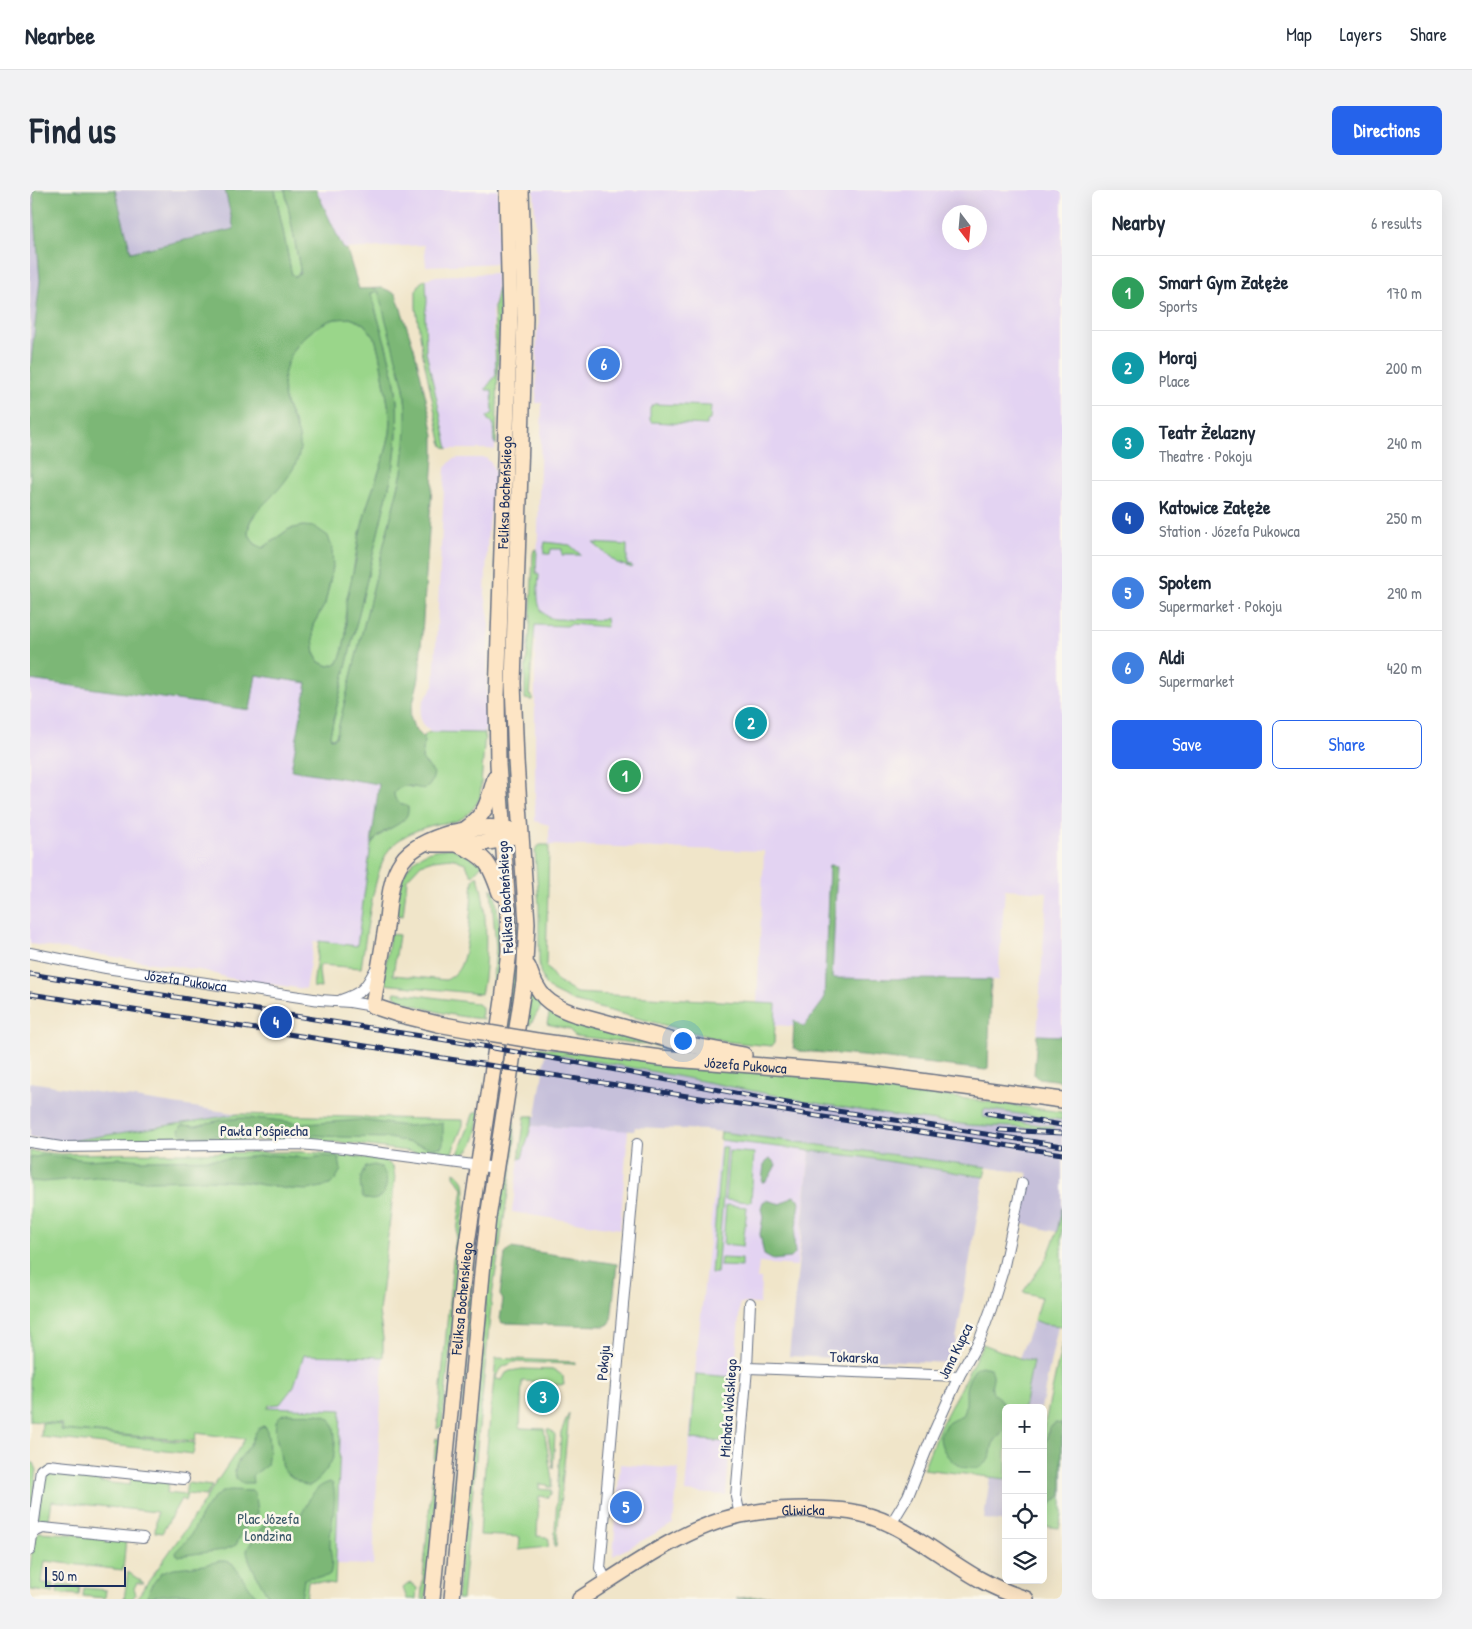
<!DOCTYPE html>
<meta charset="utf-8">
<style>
body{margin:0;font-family:"Patrick Hand",sans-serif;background:#f2f2f3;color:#1f2937}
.controls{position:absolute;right:15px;bottom:15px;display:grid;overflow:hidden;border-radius:8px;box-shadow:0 5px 20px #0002}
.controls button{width:45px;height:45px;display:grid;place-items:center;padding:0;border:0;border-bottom:1px solid #e0e1e3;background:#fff;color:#1f2937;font:25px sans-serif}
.compass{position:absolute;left:912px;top:15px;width:45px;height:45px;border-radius:50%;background:#fff;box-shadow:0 5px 20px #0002;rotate:164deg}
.scale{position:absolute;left:15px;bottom:12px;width:81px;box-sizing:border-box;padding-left:5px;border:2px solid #1b2f5e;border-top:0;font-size:14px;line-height:18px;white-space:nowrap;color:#1b2f5e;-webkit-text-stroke:4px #fbf7ec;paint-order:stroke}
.you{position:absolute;left:652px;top:850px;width:18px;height:18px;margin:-12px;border:4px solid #fff;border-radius:50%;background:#1a73e8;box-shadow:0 0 0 8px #1a73e833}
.badge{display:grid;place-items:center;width:32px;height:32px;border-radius:50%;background:#2563eb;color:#fff;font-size:16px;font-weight:700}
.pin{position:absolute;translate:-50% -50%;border:2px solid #fff;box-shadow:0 1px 5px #0006}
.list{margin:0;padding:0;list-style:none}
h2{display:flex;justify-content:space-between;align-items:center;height:65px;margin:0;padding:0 20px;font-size:21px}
h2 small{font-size:16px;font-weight:400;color:#747a83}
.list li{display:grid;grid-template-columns:32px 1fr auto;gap:15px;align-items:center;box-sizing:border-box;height:75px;padding:0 20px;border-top:1px solid #e0e1e3}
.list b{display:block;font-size:19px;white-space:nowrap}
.list p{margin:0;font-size:16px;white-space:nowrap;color:#747a83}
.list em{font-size:16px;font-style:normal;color:#747a83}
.actions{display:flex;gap:10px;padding:15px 20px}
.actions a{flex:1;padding:11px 0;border:1px solid #2563eb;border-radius:8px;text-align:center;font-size:18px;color:#2563eb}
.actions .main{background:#2563eb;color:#fff}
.icon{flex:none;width:28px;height:28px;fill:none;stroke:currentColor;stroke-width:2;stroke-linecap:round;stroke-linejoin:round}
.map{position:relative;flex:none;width:1032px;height:1409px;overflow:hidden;border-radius:8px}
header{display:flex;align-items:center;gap:30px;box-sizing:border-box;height:70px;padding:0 25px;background:#fff;border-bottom:1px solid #e0e1e3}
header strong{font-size:24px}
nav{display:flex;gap:28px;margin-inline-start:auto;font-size:18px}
.intro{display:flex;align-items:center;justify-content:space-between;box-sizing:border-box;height:120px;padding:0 30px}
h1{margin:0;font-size:35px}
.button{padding:12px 22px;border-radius:8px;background:#2563eb;color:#fff;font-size:18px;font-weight:700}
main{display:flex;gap:30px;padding:0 30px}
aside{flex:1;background:#fff;border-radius:8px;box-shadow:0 5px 20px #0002}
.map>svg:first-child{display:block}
.built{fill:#e3d3f2;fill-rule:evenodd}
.industrial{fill:#c6c0da}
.green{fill:#9ad68a;stroke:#5a8274}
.forest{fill:#7bb776;stroke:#4b736a;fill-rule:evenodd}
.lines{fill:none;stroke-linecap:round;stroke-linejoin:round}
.street-casing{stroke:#666f83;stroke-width:12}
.secondary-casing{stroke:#666f83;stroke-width:18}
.street{stroke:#fff;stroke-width:10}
.secondary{stroke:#fde5c5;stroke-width:15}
.rail-casing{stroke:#1b2f5e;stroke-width:5}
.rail{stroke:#fbf7ec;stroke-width:3;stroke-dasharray:9;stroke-linecap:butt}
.secondary-bridge-casing{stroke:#666f83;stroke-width:18;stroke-linecap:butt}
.secondary-bridge{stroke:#fde5c5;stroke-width:15}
.labels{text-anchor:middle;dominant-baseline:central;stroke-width:5;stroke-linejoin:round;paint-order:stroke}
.street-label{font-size:15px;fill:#1b2f5e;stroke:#fbf7ec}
.park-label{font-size:15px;fill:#3b5969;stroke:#fbf7ec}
</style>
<header>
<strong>Nearbee</strong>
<nav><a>Map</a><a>Layers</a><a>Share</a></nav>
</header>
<div class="intro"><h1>Find us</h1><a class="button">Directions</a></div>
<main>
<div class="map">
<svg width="1032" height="1409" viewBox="0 0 1032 1409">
<rect width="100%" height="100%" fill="#fbf7ec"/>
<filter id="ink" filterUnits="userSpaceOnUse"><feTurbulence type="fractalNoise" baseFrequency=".02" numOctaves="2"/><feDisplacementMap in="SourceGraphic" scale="10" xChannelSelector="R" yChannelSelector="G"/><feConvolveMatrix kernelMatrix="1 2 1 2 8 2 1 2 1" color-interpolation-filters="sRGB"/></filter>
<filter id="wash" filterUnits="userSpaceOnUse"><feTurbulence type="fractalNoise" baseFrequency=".0096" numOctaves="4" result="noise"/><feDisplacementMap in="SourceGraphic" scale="20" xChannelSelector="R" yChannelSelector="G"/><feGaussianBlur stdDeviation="1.12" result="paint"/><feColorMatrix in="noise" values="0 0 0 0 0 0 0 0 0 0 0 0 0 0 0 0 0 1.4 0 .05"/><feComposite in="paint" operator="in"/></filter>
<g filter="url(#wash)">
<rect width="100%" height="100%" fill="#f0e5c9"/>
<!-- built -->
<g class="built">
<polygon points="286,0 468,0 470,73 396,76 394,55 313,59"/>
<path d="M504,0h528v846l-25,-1 10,-143 -42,-3 -7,91 -166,-2 5,-112 -13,134 -20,27 -29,-2 1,-21 -19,-1 7,-152 -215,-6v-20l-14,-4v-196l7,-222h-6l1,-69 2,-7zM919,22h30v30h-30z"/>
<polygon points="466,83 467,99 462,122 466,189 465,260 459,259 418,259 396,162 395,125 397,112 396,89 406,86"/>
<polygon points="429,268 456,268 462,274 465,282 463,309 458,339 455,404 459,429 455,543 402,542 396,538 391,532 390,524 394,510 404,495 415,278 423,269"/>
<polygon points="226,485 278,493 349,594 327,756 284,751 275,799 198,788 176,781 0,754 0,490 220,520"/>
<polygon points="502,936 598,940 590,1039 482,1022 489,969 492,968"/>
<polygon points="690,950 780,960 767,1076 729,1073 727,1089 731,1089 730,1114 710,1113 696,1305 655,1302 667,1161"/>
<polygon points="274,1165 353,1167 343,1375 306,1374 311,1220 237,1218 264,1196"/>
<polygon points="590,1274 649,1279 643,1334 583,1366"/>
</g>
<!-- industrial -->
<g class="industrial">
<polygon points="0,0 3,0 10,90 0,181"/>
<polygon points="85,0 195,0 205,39 101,62"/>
<polygon points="516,863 610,879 780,912 913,933 939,935 1024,936 953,927 954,919 1032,930 1032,1018 1027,1042 986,1032 998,983 676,940 605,937 604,941 502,936 504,926 506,926"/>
<polygon points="0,892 209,924 34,952 0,947"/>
<polygon points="780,960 832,967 954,987 922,1173 759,1166"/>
<polygon points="1004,1130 1028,1136 1011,1218 994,1218 1003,1171 989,1168"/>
<polygon points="960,1287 976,1289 976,1332 954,1329"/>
</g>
<!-- green -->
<g class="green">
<polygon points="245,0 255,0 270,79 268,86 265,87 262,85 261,81"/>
<polygon points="396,89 397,112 395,125 396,162 418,259 413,256 411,251 393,165 386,118 386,101 390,93"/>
<polygon points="468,98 470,99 466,255 464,252 463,233 458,230 457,227 463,223 462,200 456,200 456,198 466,185 464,117"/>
<path d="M349,100c10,39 24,77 27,117 2,21 -1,44 -4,65l-66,265 -5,1 -1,-3 63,-265c4,-26 6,-53 3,-80 -5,-33 -17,-65 -25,-97z"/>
<path d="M320,128l14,6 11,14 4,15 12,68 -1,12 -5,21 -18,52 -8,31 -14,80 1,17 -4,19 -4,10 -9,3 -10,-4 -4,-7 -2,-17v-13l12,-21 8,-37 -44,-38 -26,19 -8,-4 -7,-11 2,-11 10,-15 13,-12 23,-70c-4,-8 -9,-17 -11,-25 -9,-34 15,-68 46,-80 6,-2 13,-1 19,-2z"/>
<polygon points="624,214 681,216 680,230 677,231 677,235 622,232 620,230 620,218"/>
<polygon points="481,300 484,300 483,619 476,620 473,513"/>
<polygon points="515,352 540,355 551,365 532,365 532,359 521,359 520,364 515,364 514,357"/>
<polygon points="563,353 597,355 597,375 602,376 602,378 587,373"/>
<path d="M507,359l-1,24 3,2c-1,16 -6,40 16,44l47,1 4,-2 1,9 -37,-3 -3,2 -32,-1 -6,70 3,1v4l-7,-1v-26l5,-43 3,-76 1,-4z"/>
<path d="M402,542l53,1 -5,65c-5,9 -11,17 -21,22 -6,3 -15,3 -22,4 -16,4 -33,10 -45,22 -19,20 -26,93 -31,122l-41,-3 -1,6 2,17 -8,-1 6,-46 38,5 14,-101c7,-11 20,-16 31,-24l2,-17c-7,0 -10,-4 -10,-11 5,-7 10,-9 19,-5l15,-23 -6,-6 2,-15 -1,-7 4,-4z"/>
<polygon points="510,655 519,655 516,776 528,792 546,803 746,814 744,853 742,856 699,852 542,811 522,801 515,794 510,781 509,772 509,716 505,662 506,658"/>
<path d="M422,658l31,16 -11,12 -7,-13 -13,-5 -19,2 -12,4 -14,15 -4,37 -9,-2c4,-24 8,-52 34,-62 7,-3 16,-3 24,-4z"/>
<path d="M447,685c11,24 11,94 4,119l-98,-10 7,-50 9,1 -6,40 53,5c4,-2 9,-5 12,-10 11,-15 13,-69 15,-90z"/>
<polygon points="461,698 465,703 473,761 464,825 459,828 466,758"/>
<path d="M487,728c2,38 -1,77 -6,114l-6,-1 9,-112z"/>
<polygon points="500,801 512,815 500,835 495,831"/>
<path d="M365,802l80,11 7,4v8l-2,1 4,3c-24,-2 -46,-6 -69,-14 -8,-3 -16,-5 -21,-10z"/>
<polygon points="520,820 646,858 545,846 539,839 517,834"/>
<polygon points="506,857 753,884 1032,922 1032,930 954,919 953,927 1025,937 1024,939 939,935 866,926 780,912 610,879 516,863 515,861 505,859"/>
<path d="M444,922h6c-3,18 -3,39 -23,45z"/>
<polygon points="462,922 469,923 460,963 457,967"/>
<polygon points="209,924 433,930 433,935 420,967 317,953 268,950 34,952"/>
<polygon points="495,926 504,926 492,968 489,969"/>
<polygon points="479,931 484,932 485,949 480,990 462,1106 432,1409 427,1409 463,1034"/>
<polygon points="691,942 956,977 954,987 832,967 690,950"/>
<polygon points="691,957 697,957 687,1083 681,1083"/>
<polygon points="0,961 31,964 270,962 310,964 356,971 363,977 365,987 349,1122 353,1148 353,1167 274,1165 264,1196 250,1214 239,1215 237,1217 311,1220 305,1394 278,1391 276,1409 106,1409 157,1337 215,1249 166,1243 165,1251 32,1240 32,1234 0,1231"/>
<polygon points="699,961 724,963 721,1012 695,1010"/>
<path d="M424,982c4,2 7,5 9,8 6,14 -4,63 -7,80h3l-17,166 -5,3 16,-169 10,-72 -9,-12z"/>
<polygon points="696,1015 717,1017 713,1056 693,1054"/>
<polygon points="1032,1018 1032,1136 1014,1134 1004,1130 1011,1107 993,1102 1017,1068 1027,1042"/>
<polygon points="445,1049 442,1091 441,1139 423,1336 420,1336 435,1179 435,1122 439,1085"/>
<polygon points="691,1068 712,1069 712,1077 690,1076"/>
<polygon points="953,1154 989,1168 1003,1171 994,1218 976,1218 976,1289 893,1279 909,1239"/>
<polygon points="1032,1154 1032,1325 1029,1338 1013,1336 1013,1242"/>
<polygon points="466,1168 545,1172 545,1174 484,1172 473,1177 467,1184 466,1189 472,1190 476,1183 480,1181 492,1179 525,1180 533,1186 534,1195 512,1194 512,1192 492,1191 490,1238 514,1239 522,1290 522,1297 518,1297 518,1295 509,1294 509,1299 521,1300 521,1304 518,1307 509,1306 507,1346 516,1347 519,1349 518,1357 489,1360 490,1347 450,1345 452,1308"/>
<polygon points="666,1184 702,1187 697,1252 661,1249"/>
<polygon points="539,1223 526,1357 524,1357 531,1242"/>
<polygon points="12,1233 31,1235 31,1240 165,1253 163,1264 11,1247"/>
<polygon points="517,1239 522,1241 525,1245 523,1278"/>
<polygon points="406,1248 409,1249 411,1254 396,1409 391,1409"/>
<polygon points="0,1273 4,1273 7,1280 2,1316 0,1316"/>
<polygon points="18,1278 70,1283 70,1292 100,1295 101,1287 139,1291 137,1303 155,1305 157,1293 182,1296 176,1306 157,1304 155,1311 151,1309 132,1343 125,1342 127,1322 22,1311 19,1329 7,1328 14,1282"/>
<path d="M9,1342l87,6 -3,32 -78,-9 -3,22 12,1 -1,9 -23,-3c0,-15 0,-47 9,-58z"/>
<polygon points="98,1382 114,1393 107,1393 104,1398 106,1404 102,1409 94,1409"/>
<polygon points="381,1393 387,1398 386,1409 377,1409 373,1398 378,1394"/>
<polygon points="28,1395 50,1397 49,1405 27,1403"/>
<polygon points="54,1398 76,1400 75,1408 53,1406"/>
</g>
<!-- forest -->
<g class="forest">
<path d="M3,0h82l16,62 103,-23 -9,-39h50l16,81 1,4 3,2 5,-4v-4l-15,-79h31l27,58 4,2 12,39 24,-1 13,6 18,54 16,67 4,21v21l-15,221 -9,38 4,12 9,9 1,6 -2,16 12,14c-6,33 -24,0 -40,20 0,10 7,9 14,14 2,14 -14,19 -23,24 -6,4 -10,9 -14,14l8,-61 -88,-14 16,-87 -51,-8 -6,35 -220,-30v-309l10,-91zM348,101l26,97 2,20v23l-4,41 -66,265 -3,2 -2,-1 -1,-3 63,-265c4,-26 6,-53 3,-80 -5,-33 -17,-65 -25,-97zM320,128l14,6 11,14 4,15 12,68 -1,12 -5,21 -18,52 -8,31 -3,23 -10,42v32l-4,19 -4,10 -9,3 -10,-4 -4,-7 -2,-17v-13l12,-21 8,-37 -1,-19 -4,-12 -13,-9 -12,-1 -14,3 -26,19 -8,-4 -7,-11c1,-3 0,-8 2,-11 4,-10 15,-18 22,-26 11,-11 21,-24 26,-38 8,-24 -9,-38 -13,-59 -8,-34 15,-67 46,-79 6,-2 13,-1 19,-2z"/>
<polygon points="799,675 807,676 802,788 961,790 958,878 956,880 832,866 770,861 764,858 763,854 764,830 774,837 794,810"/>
<polygon points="1007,845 1032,846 1032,891 1008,888 1004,885"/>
<path d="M213,928l23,1 39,5 55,-4 46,6 37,-3v21l-2,3 -9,1 -43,-10 -50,-1 -39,-3 -108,2c-7,0 -10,0 -13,-6l3,-5 14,1 25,-6z"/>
<polygon points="15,965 57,970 89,968 111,970 195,969 241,965 280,968 293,966 306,967 309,969 311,980 305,990 300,995 278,1000 258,999 214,992 178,990 118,991 66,987 14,992 0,991 0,968"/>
<polygon points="740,969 743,971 746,975 740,986 735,992 732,992 734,974"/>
<path d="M344,975c22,3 13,46 -11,32 -4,-13 -4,-20 3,-30z"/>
<polygon points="763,1006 769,1009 770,1013 764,1049 765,1064 761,1068 743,1070 734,1065 730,1044 733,1027 731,1018 733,1012 736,1010 751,1014"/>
<polygon points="481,1058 587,1074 581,1131 579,1134 575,1136 472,1133 470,1129 473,1110 470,1105 475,1064"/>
<path d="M951,1176l9,2c7,10 0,12 2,22 1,6 5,5 8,9 8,7 6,20 6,30 -4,5 -10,9 -13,15 -2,5 -1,11 -4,15 -17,23 -50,0 -49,-24l6,-11 18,-10c3,-9 2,-15 2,-24 1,-8 5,-16 10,-22z"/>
<path d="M258,1223c12,2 32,-3 42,6 7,7 6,33 2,41 -4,9 -14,22 -23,26 -5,0 -23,-12 -26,-17 -3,-5 -2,-11 -3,-16 -3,-13 -12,-38 8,-40z"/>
<polygon points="1026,1233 1032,1234 1032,1305 1020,1315 1019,1320 1014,1324 1013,1279 1018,1266 1016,1253 1019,1237"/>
<path d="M233,1236l3,1c4,14 3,24 1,38l-15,11 1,7h-11l-6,-4c-4,-15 6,-22 13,-33 5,-8 5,-16 14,-20z"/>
<path d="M300,1292l3,2c5,17 -3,41 -3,59 0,11 4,20 0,31 -8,7 -18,-1 -26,6l-3,19h-31c-5,-8 -24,-40 -23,-49 2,-5 7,-11 10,-16 6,-8 10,-14 21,-15 5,-1 10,2 15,2 18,-10 11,-31 37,-39z"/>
<path d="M201,1300l22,1 2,4 2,19 -14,17 -7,14 -12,5 -46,6 -2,-2v-3c5,-5 10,-9 14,-15 10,-16 20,-45 41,-46z"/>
<polygon points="189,1371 196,1371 202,1373 228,1409 189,1409 161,1404 142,1404 117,1407 121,1396 132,1382 144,1378 174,1375"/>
<polygon points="743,1405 743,1409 707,1409 707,1408"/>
</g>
</g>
<g filter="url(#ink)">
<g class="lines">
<!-- street casing -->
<g class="street-casing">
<g id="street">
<path id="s1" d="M0,763l76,15 214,32 30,2 23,4"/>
<path d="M311,810c21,-7 24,-11 34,-30"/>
<polyline points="0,952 31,957 269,954 314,958 466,978"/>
<polyline points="717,1178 929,1186"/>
<polyline points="710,1325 706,1307 717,1178 720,1113"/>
<polyline points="861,1334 878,1306 903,1244 929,1186 950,1149 961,1119 973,1080 992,993"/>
<polyline points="2,1343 13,1338 113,1348"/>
<polyline points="0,1360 11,1280 18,1275 154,1289"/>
<polyline points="577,1392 570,1378 607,954"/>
</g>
</g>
<!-- secondary casing -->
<g class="secondary-casing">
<g id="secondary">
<path d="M436,639c21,-16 22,-27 29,-51"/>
<path d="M402,654c26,0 55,1 79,-7"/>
<path d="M429,655c29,12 31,20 41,48"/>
<path d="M498,777c10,28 19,38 47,47l110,30 59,11"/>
<path d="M447,841l-39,-7 -41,-10 -24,-8c4,-27 9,-53 13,-79 3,-21 3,-48 16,-66 11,-16 34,-24 52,-29 18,-4 39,-7 57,-2"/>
<path id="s2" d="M507,851l123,17 208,16 194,26"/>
<path id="s3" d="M402,1409l33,-342 38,-257 6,-49 -1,-41 -10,-146 -1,-68 13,-382 -3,-124"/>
<polyline points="422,1409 453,1073 458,1028 494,792 497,733 486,571 483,493 495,128 491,0"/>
<path id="s4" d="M550,1409c49,-31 104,-72 161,-84 22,-5 45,-6 68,-6 28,0 55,2 81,15 32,15 60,39 91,56 14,8 30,14 45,19"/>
</g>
</g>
<!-- street -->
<use href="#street" class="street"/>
<!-- secondary -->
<use href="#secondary" class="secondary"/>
<!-- rail casing -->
<g class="rail-casing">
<g id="rail">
<polyline points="0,784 435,853 555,874 762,914 1032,956"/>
<polyline points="0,804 1032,964"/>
<polyline points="957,923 1032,935"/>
<polyline points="969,940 1032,943"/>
</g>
</g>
<!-- rail -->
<use href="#rail" class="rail"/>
<!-- secondary-bridge casing -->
<g class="secondary-bridge-casing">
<polyline id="secondary-bridge" points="447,841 507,851"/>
</g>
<!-- secondary-bridge -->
<use href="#secondary-bridge" class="secondary-bridge"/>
</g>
</g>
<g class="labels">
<!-- street labels -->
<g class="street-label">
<text stroke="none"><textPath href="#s3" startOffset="1112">Feliksa Bocheńskiego</textPath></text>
<text transform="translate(475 707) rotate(-93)">Feliksa Bocheńskiego</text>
<text stroke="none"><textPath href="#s1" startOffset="158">Józefa Pukowca</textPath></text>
<text stroke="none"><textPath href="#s2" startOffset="210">Józefa Pukowca</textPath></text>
<text x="234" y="940">Pawła Pośpiecha</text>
<text stroke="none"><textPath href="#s3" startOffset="302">Feliksa Bocheńskiego</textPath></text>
<text transform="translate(925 1161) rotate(-64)">Jana Kupca</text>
<text transform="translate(824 1167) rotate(2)">Tokarska</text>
<text transform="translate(573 1173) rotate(-85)">Pokoju</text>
<text transform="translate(698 1218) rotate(-86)">Michała Wolskiego</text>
<text stroke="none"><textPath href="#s4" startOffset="245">Gliwicka</textPath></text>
</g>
<!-- park labels -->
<g class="park-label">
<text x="238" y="1328">Plac Józefa<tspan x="238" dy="17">Londzina</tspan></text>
</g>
</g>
</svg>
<div class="controls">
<button>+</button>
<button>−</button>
<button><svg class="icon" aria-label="locate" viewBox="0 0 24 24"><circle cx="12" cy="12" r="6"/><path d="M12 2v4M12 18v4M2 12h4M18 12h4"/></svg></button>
<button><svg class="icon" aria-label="layers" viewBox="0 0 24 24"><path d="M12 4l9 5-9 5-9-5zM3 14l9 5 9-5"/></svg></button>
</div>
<svg class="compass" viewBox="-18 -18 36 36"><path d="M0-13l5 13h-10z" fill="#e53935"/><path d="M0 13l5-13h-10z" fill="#747a83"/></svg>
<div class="scale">50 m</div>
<div class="you"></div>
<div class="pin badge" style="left:595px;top:586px;background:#2e9e5b">1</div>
<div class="pin badge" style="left:721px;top:533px;background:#0f9aa8">2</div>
<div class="pin badge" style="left:513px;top:1207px;background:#0f9aa8">3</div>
<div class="pin badge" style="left:246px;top:832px;background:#1a4fb4">4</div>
<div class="pin badge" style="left:596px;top:1317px;background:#3f7fe0">5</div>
<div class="pin badge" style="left:574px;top:174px;background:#3f7fe0">6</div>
</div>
<aside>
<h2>Nearby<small>6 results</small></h2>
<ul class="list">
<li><span class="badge" style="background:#2e9e5b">1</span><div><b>Smart Gym Załęże</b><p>Sports</p></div><em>170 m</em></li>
<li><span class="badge" style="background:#0f9aa8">2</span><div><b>Moraj</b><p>Place</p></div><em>200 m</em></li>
<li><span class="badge" style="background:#0f9aa8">3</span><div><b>Teatr Żelazny</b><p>Theatre · Pokoju</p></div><em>240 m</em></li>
<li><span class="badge" style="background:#1a4fb4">4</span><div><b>Katowice Załęże</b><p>Station · Józefa Pukowca</p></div><em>250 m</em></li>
<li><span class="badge" style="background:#3f7fe0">5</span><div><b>Społem</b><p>Supermarket · Pokoju</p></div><em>290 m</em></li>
<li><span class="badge" style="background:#3f7fe0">6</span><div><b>Aldi</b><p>Supermarket</p></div><em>420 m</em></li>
</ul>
<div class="actions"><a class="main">Save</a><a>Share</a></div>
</aside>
</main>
